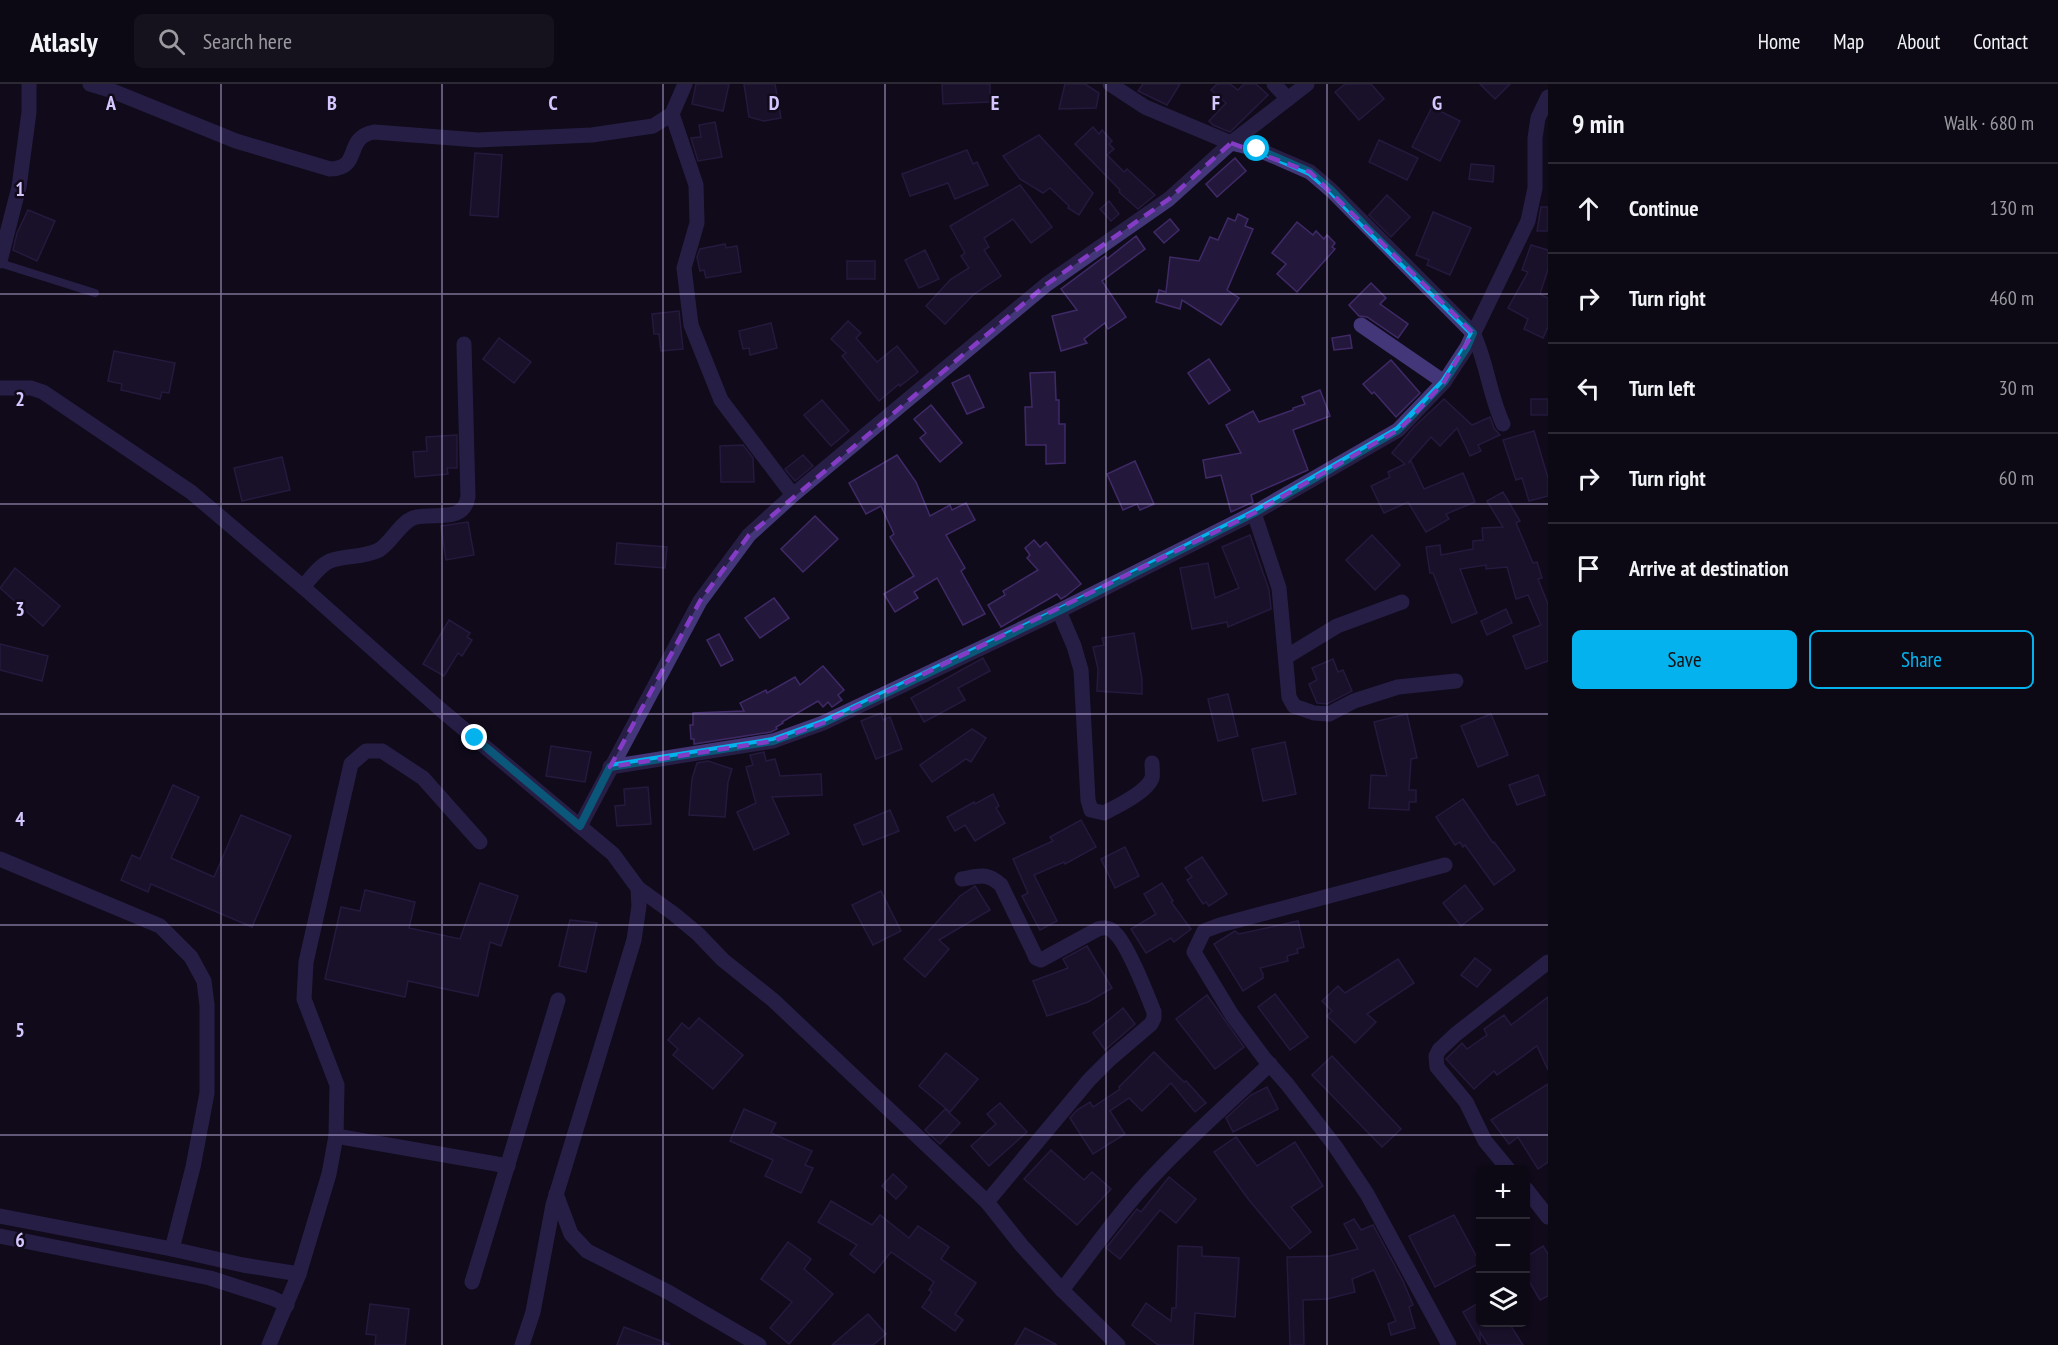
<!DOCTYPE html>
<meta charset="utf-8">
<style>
body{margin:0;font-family:"PT Sans Narrow",sans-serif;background:#15111d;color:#f1f3f6}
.controls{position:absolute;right:18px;bottom:18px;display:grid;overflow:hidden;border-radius:9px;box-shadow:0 2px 4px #0004}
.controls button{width:54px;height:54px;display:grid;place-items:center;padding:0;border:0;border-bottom:2px solid #2c2934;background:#0c0814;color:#f1f3f6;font:30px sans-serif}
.stop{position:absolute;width:18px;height:18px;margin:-14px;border:4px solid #04b3ed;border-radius:50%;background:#fff}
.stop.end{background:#04b3ed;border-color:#fff;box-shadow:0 2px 6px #0008}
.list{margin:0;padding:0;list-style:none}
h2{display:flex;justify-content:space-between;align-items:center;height:78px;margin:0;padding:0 24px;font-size:26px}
h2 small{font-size:20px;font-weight:400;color:#9a9aa0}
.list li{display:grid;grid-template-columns:39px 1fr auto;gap:18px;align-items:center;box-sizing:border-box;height:90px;padding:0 24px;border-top:2px solid #2c2934}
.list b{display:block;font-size:22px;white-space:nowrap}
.list em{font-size:20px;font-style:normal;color:#9a9aa0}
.actions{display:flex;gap:12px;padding:18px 24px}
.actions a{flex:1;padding:14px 0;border:2px solid #04b3ed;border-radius:9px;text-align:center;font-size:21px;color:#04b3ed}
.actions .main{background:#04b3ed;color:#111}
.icon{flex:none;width:33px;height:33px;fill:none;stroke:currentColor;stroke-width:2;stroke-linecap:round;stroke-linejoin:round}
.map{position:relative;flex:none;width:1548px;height:1261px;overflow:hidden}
header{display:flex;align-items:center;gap:36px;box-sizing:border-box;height:84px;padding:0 30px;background:#0c0814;border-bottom:2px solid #2c2934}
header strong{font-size:28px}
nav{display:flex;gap:33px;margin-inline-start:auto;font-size:21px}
.search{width:420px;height:54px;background:#15111d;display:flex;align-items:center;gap:15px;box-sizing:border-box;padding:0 21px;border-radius:9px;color:#9a9aa0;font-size:22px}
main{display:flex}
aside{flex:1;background:#0c0814}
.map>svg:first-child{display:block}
.building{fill:#24173c;stroke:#3f2a67;stroke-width:1.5}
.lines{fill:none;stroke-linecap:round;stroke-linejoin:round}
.lane{stroke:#43377a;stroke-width:8}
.street{stroke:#43377a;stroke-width:15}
.route{stroke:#04b3ed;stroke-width:8}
.marked{fill:none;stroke:#843bc5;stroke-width:4.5;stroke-dasharray:12 8;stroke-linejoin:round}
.grid{fill:none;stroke:#d5c6fe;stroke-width:1.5;stroke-opacity:0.55}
.grid-label{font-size:20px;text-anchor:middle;font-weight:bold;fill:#d5c6fe;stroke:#100b1b;stroke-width:5;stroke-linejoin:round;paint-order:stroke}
</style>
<header>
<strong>Atlasly</strong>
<div class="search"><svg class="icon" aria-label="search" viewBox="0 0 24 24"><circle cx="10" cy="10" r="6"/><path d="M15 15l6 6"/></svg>Search here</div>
<nav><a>Home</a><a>Map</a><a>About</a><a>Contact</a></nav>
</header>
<main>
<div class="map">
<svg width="1548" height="1261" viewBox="0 0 1548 1261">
<rect width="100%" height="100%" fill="#100b1b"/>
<!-- building -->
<g class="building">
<polygon points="696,0 729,0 723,27 692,20"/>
<polygon points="744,0 775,0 781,34 764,37 749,33"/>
<polygon points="942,0 990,0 990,18 943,20"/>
<polygon points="1065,0 1085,0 1099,9 1096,24 1059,25"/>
<polygon points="1143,0 1180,0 1167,21 1138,7"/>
<polygon points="1217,0 1230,0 1238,6 1244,0 1256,0 1268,11 1230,48 1213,41 1209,37 1226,19 1211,6"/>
<polygon points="1345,0 1371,0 1384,15 1359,36 1335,8"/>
<polygon points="1480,0 1510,0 1495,15"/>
<polygon points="1432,23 1460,37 1440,77 1412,63"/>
<polygon points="715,38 722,73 698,77 691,54 701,53 699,41"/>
<polygon points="1093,43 1099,50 1102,46 1112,57 1109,60 1114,65 1107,71 1124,88 1127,85 1155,111 1138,125 1119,108 1120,106 1075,60"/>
<polygon points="1039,51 1093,109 1079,131 1068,124 1069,122 1050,104 1043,109 1020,95 1003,72"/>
<polygon points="1379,56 1418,74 1407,96 1369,78"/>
<polygon points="967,66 973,80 977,78 988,101 955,115 948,99 910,112 902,90"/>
<polygon points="475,69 502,71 498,133 470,131"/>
<polygon points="1235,74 1246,87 1217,113 1206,100"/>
<polygon points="1471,80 1494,82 1493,98 1469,95"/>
<polygon points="1020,101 1052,143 1031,159 1013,135 984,154 989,163 984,166 1001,192 973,211 945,240 926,222 951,195 969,184 961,172 965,169 950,142"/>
<polygon points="1387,111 1410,133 1391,153 1369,131"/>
<polygon points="1109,117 1119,130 1111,137 1100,125"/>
<polygon points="1541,123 1548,123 1548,147 1537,147"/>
<polygon points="28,126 55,137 37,177 13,166 17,149"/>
<polygon points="1433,128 1471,144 1450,191 1427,181 1429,176 1416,171"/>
<polygon points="1238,130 1248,135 1245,142 1253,145 1227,206 1239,214 1221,241 1182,216 1180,225 1156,218 1159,206 1166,208 1170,173 1199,177 1210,153 1218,156 1228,134 1235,137"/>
<polygon points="1170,135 1179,146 1164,159 1154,148"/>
<polygon points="1297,138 1313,151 1316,147 1324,155 1327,151 1335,159 1332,163 1335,165 1297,208 1277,190 1286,180 1272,169"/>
<polygon points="1136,152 1145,165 1102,197 1126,233 1108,245 1105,239 1084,255 1087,259 1061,267 1052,232 1077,226 1061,205 1105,172 1107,175"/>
<polygon points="725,160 726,164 737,162 741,188 706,194 704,186 700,187 697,173 700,165"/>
<polygon points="1531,161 1548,166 1548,185 1540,210 1548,214 1548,243 1543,254 1524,245 1528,235 1508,224 1528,188 1522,186"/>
<polygon points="925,166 939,195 919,204 905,176"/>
<rect x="847" y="177" width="28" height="18"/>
<polygon points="1371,199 1386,214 1380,220 1408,240 1398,254 1367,233 1359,232 1349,221"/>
<polygon points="679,227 683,265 661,267 659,250 654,250 652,230"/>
<polygon points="848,237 861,249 856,254 877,278 897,262 918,288 900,302 899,300 879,317 842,272 846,269 831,255"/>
<polygon points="771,239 777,264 750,271 749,264 743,265 739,247"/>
<polygon points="1350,251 1352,264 1334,266 1332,254"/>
<polygon points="499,254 531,278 514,299 483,275"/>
<polygon points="114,267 175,279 169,309 162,308 160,315 121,306 122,300 108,297"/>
<polygon points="1209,275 1230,306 1209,320 1188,289"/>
<polygon points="1391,276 1420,309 1396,333 1374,308 1372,310 1363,300"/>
<polygon points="1055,288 1056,316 1059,316 1059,340 1065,340 1065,379 1046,380 1046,361 1026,361 1025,323 1032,323 1030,289"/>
<polygon points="969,291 984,323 967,330 952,299"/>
<polygon points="1320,306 1330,332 1293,346 1308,386 1251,411 1253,418 1231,428 1221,391 1206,394 1203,376 1241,369 1226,341 1253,327 1259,338 1293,326 1293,324 1305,320 1302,313"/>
<polygon points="1444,315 1472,341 1490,333 1494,344 1500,351 1478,361 1481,367 1470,372 1457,344 1440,362 1431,353 1408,379 1411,377 1424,405 1463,389 1475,418 1446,430 1449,435 1426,448 1408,418 1384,429 1371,402 1390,393 1388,388 1405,380 1392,369 1414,343"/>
<rect x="1531" y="315" width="17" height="16"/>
<polygon points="822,316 849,347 831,362 804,331"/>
<polygon points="931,321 962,359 940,378 920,354 926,349 914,335"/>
<polygon points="1534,347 1548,394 1548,412 1529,417 1522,394 1516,396 1503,356"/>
<polygon points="457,351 457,384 447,384 448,390 415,393 413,368 427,367 426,353"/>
<polygon points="743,361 753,374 754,398 721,398 720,362"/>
<polygon points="803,371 813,382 795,397 785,385"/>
<polygon points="897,371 916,398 930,432 950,421 952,426 966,419 975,436 946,451 965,484 961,487 985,530 963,541 937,494 914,508 918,514 895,528 884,510 914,492 890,453 894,450 881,422 866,430 849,399"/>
<polygon points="282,373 290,406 242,417 234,384"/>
<polygon points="1135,377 1154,420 1140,426 1137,420 1123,426 1107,390"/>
<polygon points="1503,408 1520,437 1516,439 1533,479 1537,478 1542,494 1538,495 1548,520 1548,577 1526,585 1513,552 1541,541 1528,511 1516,515 1507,483 1486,485 1486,481 1460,485 1477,529 1452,539 1433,489 1430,489 1426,463 1440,461 1441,471 1473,465 1473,457 1483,456 1482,444 1503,443 1487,417"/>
<polygon points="815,432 838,455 803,488 781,465"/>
<polygon points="468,438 474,471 446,476 441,442"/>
<polygon points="1250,451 1269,506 1271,525 1228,543 1227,538 1192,545 1180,484 1208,479 1215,514 1239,504 1222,463"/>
<polygon points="1372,451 1400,481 1375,506 1346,476"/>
<polygon points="1034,456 1040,463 1046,458 1081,500 1066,512 1061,515 1057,510 1001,543 988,521 1005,511 1003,507 1038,486 1027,474 1030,471 1025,464"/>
<polygon points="617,459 667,463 665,484 615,480"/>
<polygon points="15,484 60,522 43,542 0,504"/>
<polygon points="774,514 789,534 760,554 745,534"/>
<polygon points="1506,525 1512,539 1487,551 1481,537"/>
<polygon points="449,536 470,549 467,553 472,556 462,572 458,569 444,592 423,580"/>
<polygon points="1134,549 1142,595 1142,610 1097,607 1098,585 1093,563 1104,561 1102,554"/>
<polygon points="719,550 733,576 721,582 707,556"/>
<polygon points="0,560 48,572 42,597 0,586"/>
<polygon points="983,574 990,587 958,604 965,616 924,638 911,614"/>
<polygon points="1333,575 1338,588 1343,586 1352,607 1327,620 1317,619 1309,600 1317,596 1312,584"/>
<polygon points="823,582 844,606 838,611 842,616 832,623 828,618 823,623 818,617 782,638 783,639 776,643 777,645 771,648 694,660 694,655 691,655 690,641 693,641 693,629 744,627 740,619 766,606 767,609 795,593 800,601"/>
<polygon points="1228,610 1238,652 1218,657 1208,615"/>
<polygon points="881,629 883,636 890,633 902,665 876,675 861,637"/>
<polygon points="1407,630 1417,674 1411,675 1409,706 1416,706 1416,718 1409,718 1409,726 1369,724 1371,691 1387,692 1374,638"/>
<polygon points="1491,630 1508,671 1478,683 1461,642"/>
<polygon points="972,645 986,654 971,678 966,675 932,698 920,681"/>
<polygon points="1285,658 1296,710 1263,717 1252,665"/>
<polygon points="551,662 591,668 585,698 546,692"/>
<polygon points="764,668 766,677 775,675 780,692 821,690 822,711 772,713 789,750 754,766 737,728 756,719 746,683 753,681 750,671"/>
<polygon points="708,677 732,685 728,698 725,733 689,731 692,695 697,679"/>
<polygon points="1538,691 1545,711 1517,721 1509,701"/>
<polygon points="173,701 199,713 171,774 214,793 241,731 291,752 252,843 151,800 148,808 121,796 132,771 140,775"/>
<polygon points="648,703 651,740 617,742 615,722 625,721 624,705"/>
<polygon points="993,710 999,722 996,724 1005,739 975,757 965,741 955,747 947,733 974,718 975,720"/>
<polygon points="1463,715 1493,759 1494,758 1515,786 1494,801 1465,761 1463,763 1460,758 1455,761 1436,733"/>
<polygon points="890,726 899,747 863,761 854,741"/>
<polygon points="1081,736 1096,763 1065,780 1064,778 1034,791 1057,837 1040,846 1022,812 1028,809 1013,775 1053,757 1050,753"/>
<polygon points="1125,763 1139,792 1115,804 1101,775"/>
<polygon points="1202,773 1227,810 1209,822 1206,818 1203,820 1187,796 1192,793 1185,784"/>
<polygon points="480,799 518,812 501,862 490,858 478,912 408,897 405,913 325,895 341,823 360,827 365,806 415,818 409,844 460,855"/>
<polygon points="1162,799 1173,817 1171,818 1191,845 1174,858 1171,854 1146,869 1131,845 1156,830 1144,810"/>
<polygon points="1465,801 1483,825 1461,842 1443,819"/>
<polygon points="975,802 990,826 939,856 949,865 925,893 904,875 960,812"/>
<polygon points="881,807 901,847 873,861 852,821"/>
<polygon points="570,836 597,839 586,888 559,882"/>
<polygon points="1298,837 1304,863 1297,865 1298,869 1287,872 1288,877 1260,884 1263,890 1263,894 1243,907 1214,860 1235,847 1239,850"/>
<polygon points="1087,862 1112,904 1088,918 1047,932 1033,897 1068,884 1063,875"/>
<polygon points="1475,874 1491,886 1477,903 1461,891"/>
<polygon points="1398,875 1414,899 1367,930 1376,938 1355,959 1327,932 1332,927 1322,917 1338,902 1345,909"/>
<polygon points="1275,910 1308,953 1290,966 1258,923"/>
<polygon points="1207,911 1244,963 1215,985 1176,935"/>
<polygon points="1548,913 1548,986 1537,962 1497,991 1494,987 1474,1005 1446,975 1462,959 1467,965 1487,951 1484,945 1504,931 1511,941"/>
<polygon points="1123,924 1135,940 1105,966 1093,949"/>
<polygon points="699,934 743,971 713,1005 673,971 678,965 668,956 682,939 689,945"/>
<polygon points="1154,968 1184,998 1186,997 1206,1019 1195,1028 1171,999 1142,1027 1129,1014 1110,1027 1125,1050 1093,1070 1070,1034 1077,1026 1090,1018 1093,1023 1120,1005 1119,1003"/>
<polygon points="946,969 978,995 950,1028 919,1002"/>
<polygon points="1332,972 1401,1045 1382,1063 1312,991"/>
<polygon points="1548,1000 1548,1078 1538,1085 1518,1053 1509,1060 1491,1036"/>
<polygon points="1267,1003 1278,1025 1233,1048 1226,1034 1251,1011"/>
<polygon points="1000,1019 1027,1048 989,1082 971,1062 996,1040 987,1030"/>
<polygon points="744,1025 776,1039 771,1049 812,1067 805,1081 813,1084 801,1109 765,1092 773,1076 730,1057"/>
<polygon points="945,1025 960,1039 940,1060 925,1046"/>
<polygon points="1236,1053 1257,1082 1295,1058 1323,1102 1291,1123 1311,1148 1290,1165 1249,1116 1214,1068"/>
<polygon points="1051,1066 1084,1096 1092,1088 1111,1105 1077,1141 1024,1095"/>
<polygon points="893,1090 907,1103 896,1115 882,1102"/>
<polygon points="1169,1093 1196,1115 1176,1139 1160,1126 1120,1175 1106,1164 1137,1125 1141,1128"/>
<polygon points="831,1117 872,1141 880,1131 909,1154 918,1142 949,1163 941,1175 976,1199 955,1230 963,1236 955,1247 922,1223 932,1208 929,1206 934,1198 891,1168 874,1189 850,1170 857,1161 818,1138"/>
<polygon points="1454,1131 1480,1179 1435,1203 1409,1152"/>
<polygon points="1354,1135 1361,1146 1373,1141 1403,1197 1413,1221 1409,1223 1415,1244 1391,1251 1388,1240 1396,1237 1374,1186 1352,1195 1355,1208 1327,1215 1303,1216 1304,1261 1290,1261 1287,1173 1330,1172 1358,1165 1344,1140"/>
<polygon points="788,1158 811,1175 804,1185 833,1210 789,1260 770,1244 792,1218 761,1195"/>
<polygon points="1178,1162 1202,1163 1202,1172 1239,1174 1235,1233 1195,1229 1193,1261 1158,1261 1132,1241 1146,1219 1171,1237 1172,1224 1176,1224"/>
<polygon points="1543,1162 1548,1170 1548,1212 1540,1216 1526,1192 1526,1173"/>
<polygon points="1480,1218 1480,1239 1509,1239 1523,1261 1488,1261 1480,1248 1480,1258 1463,1228"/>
<polygon points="370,1220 409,1225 405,1261 375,1261 376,1251 366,1250"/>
<polygon points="868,1230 886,1250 873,1261 832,1261"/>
<polygon points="624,1243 669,1260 669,1261 617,1261"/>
<polygon points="1025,1244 1057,1261 1015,1261"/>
</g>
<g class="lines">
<!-- lane -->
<polyline class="lane" points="0,179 95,209"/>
<!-- street -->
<g class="street">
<path d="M90,0l20,6 126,51 94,28c33,-1 13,-31 44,-37l104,8 114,-5 61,-9 19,-12 13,-30"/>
<path d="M1110,0l35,23 86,36 26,6 53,23 21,18 142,143c14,29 16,61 30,91"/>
<polyline points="1274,0 1288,15"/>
<polyline points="672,30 696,101 697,139 684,184 691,241 721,316 793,411"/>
<polyline points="0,177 19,103 29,28 29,0"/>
<polyline points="1361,241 1444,298"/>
<polyline points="0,304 31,304 43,308 191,408 303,503 440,625 613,770 638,804 639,822 634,856 553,1121 533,1228 522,1261"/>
<polyline points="1254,429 1279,504 1289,613 1294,622 1314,629 1329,630 1354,617 1398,603 1456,597"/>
<path d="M303,503c7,-8 17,-22 27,-26 16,-6 33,-3 49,-11 13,-8 20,-26 34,-32 19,-7 50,7 55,-21l-4,-153"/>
<path d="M1059,527l15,35 7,24 7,130 3,10 13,3c12,-6 43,-21 48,-35 1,-4 0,-10 0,-15"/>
<polyline points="1286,573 1337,542 1402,518"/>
<polyline points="610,683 773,657 823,639 1059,527 1254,429 1398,346 1444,298 1467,263 1528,137 1535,104 1535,54 1538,34 1548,13"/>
<polyline points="580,742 700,517 749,451 793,411 1047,200 1169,115 1231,59 1307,0"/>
<polyline points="0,775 160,842 191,873 204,897 207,921 207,1009 193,1083 172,1165"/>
<polyline points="1445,781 1220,841 1204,847 1194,868 1232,931 1264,974 1287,1000 1335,1062 1367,1110 1449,1261"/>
<path d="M962,795c17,-3 25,-7 39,6l32,66 3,7 5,2 57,-31c7,-2 12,-2 17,4 12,11 32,61 39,79v6l-3,6 -41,35 -21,21 -102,122"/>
<polyline points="638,804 674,830 698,850 723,876 773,916 987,1118 1022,1162 1062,1206 1118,1261"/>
<polyline points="336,1052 508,1082"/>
<polyline points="1509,1086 1485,1057 1466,1018 1437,983 1436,972 1439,966 1456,950 1548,878"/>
<polyline points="1526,1105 1548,1133"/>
<polyline points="556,1110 571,1150 587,1167 668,1208 759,1261"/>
<polyline points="0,1132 172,1165 243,1181 299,1190"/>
<polyline points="0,1152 210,1194 272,1214 287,1221"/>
<polyline points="472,1198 558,916"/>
<path d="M1062,1206c31,-40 60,-82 95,-118 36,-38 75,-72 113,-108"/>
<polyline points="269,1261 299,1190 329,1090 336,1052 337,1001 304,915 306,878 351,680 366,667 382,667 423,694 480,758"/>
</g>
</g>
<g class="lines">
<!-- route -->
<polyline class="route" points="475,654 580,742 610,683 773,657 823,639 1059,527 1254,429 1398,346 1444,298 1467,263 1473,249 1369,146 1331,106 1310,88 1257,65"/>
</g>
<!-- marked area -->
<path d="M0 0H1548V1261H0ZM1231,59l79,29 163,161 -29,49 -31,34 -15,14 -144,83 -431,210 -50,18 -163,26 90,-166 49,-66 298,-251 122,-85z" fill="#100b1b" fill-opacity=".55" fill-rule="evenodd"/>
<path class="marked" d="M1231,59l79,29 163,161 -29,49 -31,34 -15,14 -144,83 -431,210 -50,18 -163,26 90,-166 49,-66 298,-251 122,-85z"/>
<!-- grid -->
<path class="grid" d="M221,0v1261M442,0v1261M663,0v1261M885,0v1261M1106,0v1261M1327,0v1261M0,210h1548M0,420h1548M0,630h1548M0,841h1548M0,1051h1548"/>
<g class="grid-label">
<text x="111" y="26">A</text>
<text x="332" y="26">B</text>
<text x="553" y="26">C</text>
<text x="774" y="26">D</text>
<text x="995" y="26">E</text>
<text x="1216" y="26">F</text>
<text x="1437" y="26">G</text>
<text x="20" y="112">1</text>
<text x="20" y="322">2</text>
<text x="20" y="532">3</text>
<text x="20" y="742">4</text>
<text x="20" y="953">5</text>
<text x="20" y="1163">6</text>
</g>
</svg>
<div class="controls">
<button>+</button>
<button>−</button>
<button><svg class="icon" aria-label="layers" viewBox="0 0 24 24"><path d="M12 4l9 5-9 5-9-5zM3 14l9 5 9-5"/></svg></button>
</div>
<div class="stop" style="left:1257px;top:65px"></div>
<div class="stop end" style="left:475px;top:654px"></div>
</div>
<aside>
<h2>9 min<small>Walk · 680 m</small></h2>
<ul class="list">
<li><svg class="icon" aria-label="ahead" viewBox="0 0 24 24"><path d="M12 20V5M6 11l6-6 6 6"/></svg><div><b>Continue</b></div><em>130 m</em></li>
<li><svg class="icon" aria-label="right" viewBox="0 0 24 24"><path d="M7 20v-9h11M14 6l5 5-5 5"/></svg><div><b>Turn right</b></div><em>460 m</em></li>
<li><svg class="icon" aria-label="left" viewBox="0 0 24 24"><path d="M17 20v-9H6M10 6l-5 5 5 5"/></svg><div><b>Turn left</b></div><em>30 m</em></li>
<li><svg class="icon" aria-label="right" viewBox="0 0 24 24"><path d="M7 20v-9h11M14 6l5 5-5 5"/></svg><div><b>Turn right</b></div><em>60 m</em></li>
<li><svg class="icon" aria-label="arrive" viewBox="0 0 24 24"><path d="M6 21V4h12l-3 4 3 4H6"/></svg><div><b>Arrive at destination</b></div></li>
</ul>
<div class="actions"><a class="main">Save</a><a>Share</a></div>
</aside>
</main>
